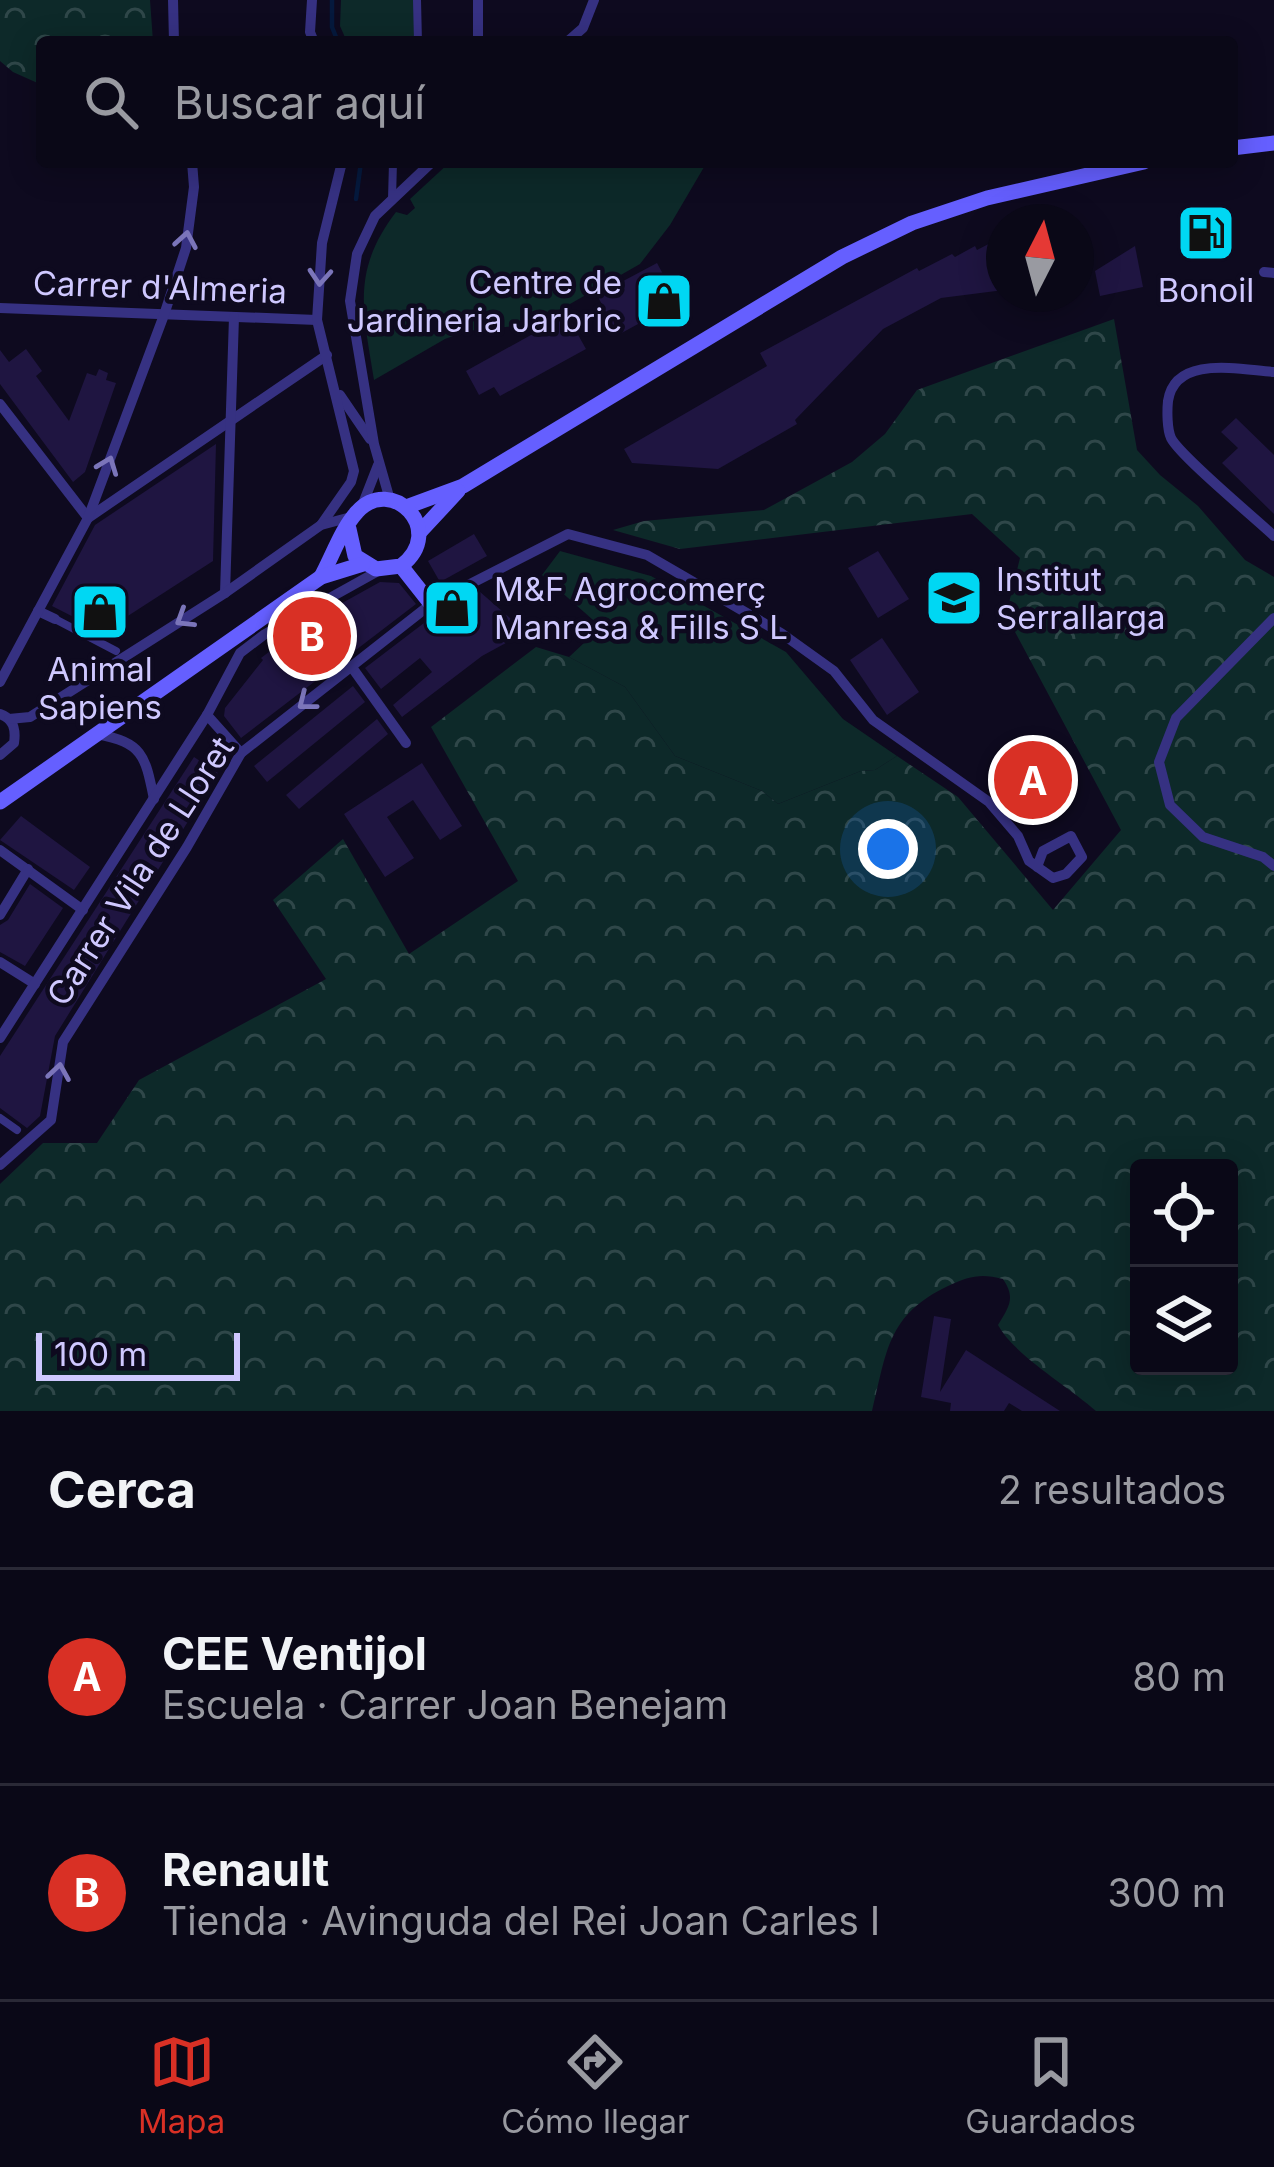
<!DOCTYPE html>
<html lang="es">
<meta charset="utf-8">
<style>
body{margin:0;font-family:Inter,sans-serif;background:#181624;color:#f1f3f6}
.controls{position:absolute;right:36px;bottom:36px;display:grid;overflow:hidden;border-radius:12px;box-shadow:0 6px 30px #0003}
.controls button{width:108px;height:108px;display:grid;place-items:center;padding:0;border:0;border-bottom:3px solid #2a2936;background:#0a0817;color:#f1f3f6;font:60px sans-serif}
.compass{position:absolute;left:986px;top:204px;width:108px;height:108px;border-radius:50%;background:#0a0817;box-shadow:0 6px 30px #0003;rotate:6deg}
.scale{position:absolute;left:36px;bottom:30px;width:204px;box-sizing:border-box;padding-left:12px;border:6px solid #cfc8ff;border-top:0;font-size:33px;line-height:42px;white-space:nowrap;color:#cfc8ff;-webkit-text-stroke:9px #0e0a1f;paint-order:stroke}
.you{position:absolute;left:888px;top:849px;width:42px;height:42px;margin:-30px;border:9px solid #fff;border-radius:50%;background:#1a73e8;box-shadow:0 0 0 18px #1a73e833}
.badge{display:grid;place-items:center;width:78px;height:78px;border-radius:50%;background:#d93025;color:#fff;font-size:39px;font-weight:700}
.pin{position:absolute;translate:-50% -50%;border:6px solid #fff;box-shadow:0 3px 12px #0006}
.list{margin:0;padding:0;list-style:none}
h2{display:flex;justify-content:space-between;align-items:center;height:156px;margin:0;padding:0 48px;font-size:51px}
h2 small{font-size:39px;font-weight:400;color:#999aa1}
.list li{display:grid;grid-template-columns:78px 1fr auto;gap:36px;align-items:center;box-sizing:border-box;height:216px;padding:0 48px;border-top:3px solid #2a2936}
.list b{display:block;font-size:45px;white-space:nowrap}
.list p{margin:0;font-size:39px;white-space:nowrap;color:#999aa1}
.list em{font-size:39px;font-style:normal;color:#999aa1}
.icon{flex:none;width:66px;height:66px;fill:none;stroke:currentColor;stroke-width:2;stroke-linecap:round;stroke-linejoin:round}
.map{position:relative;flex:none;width:1274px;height:1411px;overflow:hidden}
.search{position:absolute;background:#0a0817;box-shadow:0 6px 30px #0003;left:36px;right:36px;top:36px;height:132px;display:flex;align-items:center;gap:30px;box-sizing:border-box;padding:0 42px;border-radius:12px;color:#999aa1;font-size:45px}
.sheet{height:588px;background:#0a0817}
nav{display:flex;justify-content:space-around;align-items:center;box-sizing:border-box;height:168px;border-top:3px solid #2a2936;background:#0a0817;font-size:33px;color:#999aa1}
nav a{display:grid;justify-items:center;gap:6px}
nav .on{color:#d93025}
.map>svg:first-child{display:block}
.green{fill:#0d2929}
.forest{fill:url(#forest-crowns);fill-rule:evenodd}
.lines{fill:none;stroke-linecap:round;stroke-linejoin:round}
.stream{stroke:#05193d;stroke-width:4.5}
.building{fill:#1f1541}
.pedestrian{stroke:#363182;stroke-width:8}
.minor{stroke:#363182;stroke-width:10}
.secondary{stroke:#655fff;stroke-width:15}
.oneway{stroke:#7b75ba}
.labels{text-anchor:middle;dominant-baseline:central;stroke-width:9;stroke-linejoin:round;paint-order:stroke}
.poi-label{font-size:33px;fill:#cfc8ff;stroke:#0e0a1f}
.street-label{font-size:33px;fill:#cfc8ff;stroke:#0e0a1f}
</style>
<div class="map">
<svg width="1274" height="1411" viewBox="0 0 1274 1411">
<defs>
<pattern id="forest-crowns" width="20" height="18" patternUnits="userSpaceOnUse" patternTransform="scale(3)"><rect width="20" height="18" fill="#0d2929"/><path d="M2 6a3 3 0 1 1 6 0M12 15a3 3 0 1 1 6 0" fill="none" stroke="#2f4749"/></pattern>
</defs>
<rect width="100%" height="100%" fill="#0e0a1f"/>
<!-- green -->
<g class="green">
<polygon points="341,0 415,0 416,42 347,42 340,26"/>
<path d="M450,162h257l-37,63 -30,39 -105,60 -68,7 -22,8 -71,41c-11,-69 -23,-109 22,-168l11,3 8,-7 -5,-9z"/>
<polygon points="560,551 651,576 786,652 843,719 897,756 875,770 861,771 778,804 762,791 675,756 625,687 569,657 601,627 542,575"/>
</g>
<!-- forest -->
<g class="forest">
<polygon points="0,0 150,0 153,42 42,42 42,85 13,72 0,61"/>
<path d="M1114,319l23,131 23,25 38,31 47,54 29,17v834h-178c-28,-25 -82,-56 -98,-86 11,-18 18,-27 5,-46 -22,-6 -34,-3 -55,7 -61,29 -61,65 -76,125h-872v-227l43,-41h54l42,-63 187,-101 -53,-79 70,-61 66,115 109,-73 -87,-154 105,-80 33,10 56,30 50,69 87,35 16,13 83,-33 14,-1 22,-14 61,41 95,113 68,-80 -115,-215 14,-57 -48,-44 -292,35 -67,-19 31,-9 120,-11 88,-48 33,-28 32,-44zM1139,1168h90v198h-90z"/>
</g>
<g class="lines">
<!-- stream -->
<g class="stream">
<polyline points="332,0 332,27 338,42"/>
<polyline points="356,199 361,162"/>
</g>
</g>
<!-- building -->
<g class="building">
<polygon points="1004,236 1004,290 941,298 883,329 795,420 797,424 718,469 632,463 624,449 767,366 760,353 917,268 919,271 952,254 955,257 975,246 977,250"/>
<polygon points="1135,246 1143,287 1100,296 1095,271"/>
<polygon points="657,263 678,302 618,335 597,295"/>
<polygon points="567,315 586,349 500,396 494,387 479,395 466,371"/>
<polygon points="26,349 42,371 36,376 69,421 87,373 96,376 99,369 108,373 106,380 116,383 85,472 73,482 0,384 0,350 9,362"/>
<polygon points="1236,418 1274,455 1274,514 1222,463 1238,448 1221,432"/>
<polygon points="216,444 213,561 103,632 52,606 95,525"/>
<polygon points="474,534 487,556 440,582 428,561"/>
<polygon points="878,551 909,599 878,618 848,568"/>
<polygon points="380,582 399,583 416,604 241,738 224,716 225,708 263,660 261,658 308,622"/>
<polygon points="479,591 526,632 482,656 402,717 393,705 432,672 420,658 381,689 365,668 441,610"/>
<polygon points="882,638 919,692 887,715 850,660"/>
<polygon points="353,686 365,702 267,782 254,766"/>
<polygon points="377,719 388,734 299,809 286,795"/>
<polygon points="194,757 218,773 55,1036 40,1116 27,1128 0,1108 0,1056"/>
<polygon points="422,763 462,826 440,840 413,800 387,817 414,858 385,877 344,814"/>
<polygon points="21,816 90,867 74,890 0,840"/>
<polygon points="30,884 63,908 25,966 0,952 0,925 8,920"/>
<polygon points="934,1316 951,1319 940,1392 966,1350 1060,1411 1022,1411 1009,1403 1004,1411 950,1411 951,1403 921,1397"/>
</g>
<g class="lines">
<!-- pedestrian -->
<g class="pedestrian">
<polyline points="417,0 418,42"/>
<polyline points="392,199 393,162"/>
<polyline points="55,619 116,651"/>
<polyline points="0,1118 17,1130"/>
</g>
<!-- minor -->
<g class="minor">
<polyline points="173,0 174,42"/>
<polyline points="312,0 310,32 314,42"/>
<polyline points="478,42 478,0"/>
<polyline points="567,42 583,28 594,0"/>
<polyline points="1264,272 1274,273"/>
<polyline points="0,308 317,320"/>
<path d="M1274,372c-33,-2 -99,-18 -106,29 -1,10 -1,28 3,37 9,18 84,80 103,98"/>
<polyline points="340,395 370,439"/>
<polyline points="0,404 88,518 327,355"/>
<polyline points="390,500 374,444 350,301 357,254 375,216 432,162"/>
<polyline points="362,506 378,465"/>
<polyline points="321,525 351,482 354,471 317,320 322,243 342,162"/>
<polyline points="225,593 234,317"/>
<polyline points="38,611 55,619"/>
<polyline points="1274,618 1176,718 1159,762 1170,805 1203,837 1263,857 1274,866"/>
<polyline points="351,666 406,743"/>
<polyline points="0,682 88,518 164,315 186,248 194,187 192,162"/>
<path d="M0,714c14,5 16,16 14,29l-14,12"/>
<polyline points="207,715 241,753"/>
<polyline points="9,719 30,717 225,593 321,525 351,517"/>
<path d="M97,734c46,9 48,21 57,65"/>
<polyline points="0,850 83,910"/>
<polyline points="0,915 28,869"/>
<polyline points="0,962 35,984"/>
<polyline points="0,1038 207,715 240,653 265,634 380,570"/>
<polyline points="0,1165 51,1120 63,1042 187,847 241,753 431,604 568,534 647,555 781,633 834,671 873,720 989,802 1018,836 1029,861 1053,878 1066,874 1082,857 1071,836 1043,851 1037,867"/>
</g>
<!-- secondary -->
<g class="secondary">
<polyline points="1232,148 1274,143"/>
<polyline points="406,507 463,486 842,257 912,223 987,198 1144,162"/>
<polyline points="419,533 458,491"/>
<polyline points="401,566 431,604"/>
<path d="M321,577c11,-20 21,-49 36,-65 34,-38 91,18 44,54l-25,3 -21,-13 -6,-27"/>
<polyline points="0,802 321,577 363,564"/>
</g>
</g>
<!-- one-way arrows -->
<defs><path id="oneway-chevron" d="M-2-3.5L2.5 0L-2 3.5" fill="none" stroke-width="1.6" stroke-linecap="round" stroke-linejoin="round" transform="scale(3)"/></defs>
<g class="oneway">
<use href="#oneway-chevron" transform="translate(186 240) rotate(-80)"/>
<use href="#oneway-chevron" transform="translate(320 277) rotate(94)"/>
<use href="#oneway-chevron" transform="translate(108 465) rotate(-69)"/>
<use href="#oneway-chevron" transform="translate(184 619) rotate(148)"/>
<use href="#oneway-chevron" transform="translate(306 702) rotate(142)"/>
<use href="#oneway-chevron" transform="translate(59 1072) rotate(-81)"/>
</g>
<!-- icons -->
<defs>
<g id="fuel-square" transform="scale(3)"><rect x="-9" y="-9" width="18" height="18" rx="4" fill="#00d7f3" stroke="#0e0a1f"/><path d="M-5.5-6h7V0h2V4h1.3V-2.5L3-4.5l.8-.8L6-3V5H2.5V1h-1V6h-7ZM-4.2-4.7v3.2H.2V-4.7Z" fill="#111"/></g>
<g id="shop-square" transform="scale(3)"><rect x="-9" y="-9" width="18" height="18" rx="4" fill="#00d7f3" stroke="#0e0a1f"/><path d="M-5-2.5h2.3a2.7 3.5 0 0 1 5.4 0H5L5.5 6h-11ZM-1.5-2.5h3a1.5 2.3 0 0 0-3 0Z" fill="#111"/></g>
<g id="school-square" transform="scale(3)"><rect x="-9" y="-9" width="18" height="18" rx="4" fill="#00d7f3" stroke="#0e0a1f"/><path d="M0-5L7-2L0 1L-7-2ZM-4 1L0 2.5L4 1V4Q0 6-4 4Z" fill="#111"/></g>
</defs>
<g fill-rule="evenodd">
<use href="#fuel-square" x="1206" y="233"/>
<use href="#shop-square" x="664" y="301"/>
<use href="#school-square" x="954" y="598"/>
<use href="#shop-square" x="452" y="608"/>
<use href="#shop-square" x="100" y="612"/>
</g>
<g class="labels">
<!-- poi labels -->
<g class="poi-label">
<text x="622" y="282" text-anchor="end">Centre de<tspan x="622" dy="38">Jardineria Jarbric</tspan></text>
<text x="1206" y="290">Bonoil</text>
<text x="996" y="579" text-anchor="start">Institut<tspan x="996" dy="38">Serrallarga</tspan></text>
<text x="494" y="589" text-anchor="start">M&amp;F Agrocomerç<tspan x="494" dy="38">Manresa &amp; Fills S L</tspan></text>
<text x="100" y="669">Animal<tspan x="100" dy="38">Sapiens</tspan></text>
</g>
<!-- street labels -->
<g class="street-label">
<text transform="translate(160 287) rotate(2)">Carrer d'Almeria</text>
<text transform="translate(140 871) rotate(-57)">Carrer Vila de Lloret</text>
</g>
</g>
</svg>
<div class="controls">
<button><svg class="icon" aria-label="locate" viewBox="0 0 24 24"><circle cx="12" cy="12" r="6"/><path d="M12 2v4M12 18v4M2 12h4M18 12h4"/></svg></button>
<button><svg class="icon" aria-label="layers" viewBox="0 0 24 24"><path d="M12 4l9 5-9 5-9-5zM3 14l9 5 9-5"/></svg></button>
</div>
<svg class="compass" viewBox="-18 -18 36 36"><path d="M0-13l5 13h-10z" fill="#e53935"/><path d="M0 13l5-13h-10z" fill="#999aa1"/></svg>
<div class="scale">100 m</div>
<div class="you"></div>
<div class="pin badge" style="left:1033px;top:780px">A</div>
<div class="pin badge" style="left:312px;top:636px">B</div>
<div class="search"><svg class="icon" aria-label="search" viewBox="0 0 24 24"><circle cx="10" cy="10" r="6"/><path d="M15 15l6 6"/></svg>Buscar aquí</div>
</div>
<section class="sheet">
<h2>Cerca<small>2 resultados</small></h2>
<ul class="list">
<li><span class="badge">A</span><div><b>CEE Ventijol</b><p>Escuela · Carrer Joan Benejam</p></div><em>80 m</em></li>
<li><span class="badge">B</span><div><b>Renault</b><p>Tienda · Avinguda del Rei Joan Carles I</p></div><em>300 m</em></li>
</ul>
</section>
<nav>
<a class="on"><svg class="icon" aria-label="map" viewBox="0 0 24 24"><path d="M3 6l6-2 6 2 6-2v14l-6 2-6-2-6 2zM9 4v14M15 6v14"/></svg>Mapa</a>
<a><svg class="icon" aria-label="directions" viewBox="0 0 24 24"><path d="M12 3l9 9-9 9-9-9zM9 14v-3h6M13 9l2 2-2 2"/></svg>Cómo llegar</a>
<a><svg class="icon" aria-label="saved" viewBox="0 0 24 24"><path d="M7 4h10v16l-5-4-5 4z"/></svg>Guardados</a>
</nav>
